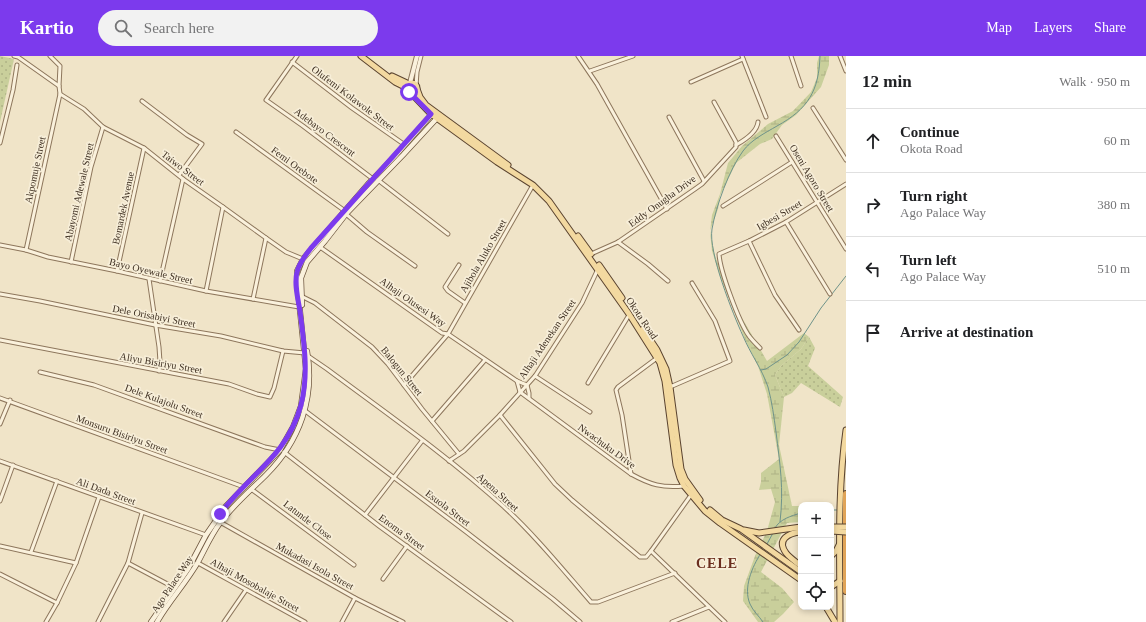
<!DOCTYPE html>
<meta charset="utf-8">
<style>
body{margin:0;font-family:Georgia,serif;background:#f2f2f2;color:#202124}
.controls{position:absolute;right:12px;bottom:12px;display:grid;overflow:hidden;border-radius:8px;box-shadow:0 2px 6px #0003}
.controls button{width:36px;height:36px;display:grid;place-items:center;padding:0;border:0;border-bottom:1px solid #e0e0e0;background:#fff;color:#202124;font:20px sans-serif}
.stop{position:absolute;width:12px;height:12px;margin:-9px;border:3px solid #7c3aed;border-radius:50%;background:#fff}
.stop.end{background:#7c3aed;border-color:#fff;box-shadow:0 1px 4px #0008}
.list{margin:0;padding:0;list-style:none}
h2{display:flex;justify-content:space-between;align-items:center;height:52px;margin:0;padding:0 16px;font-size:17px}
h2 small{font-size:13px;font-weight:400;color:#757577}
.list li{display:grid;grid-template-columns:26px 1fr auto;gap:12px;align-items:center;box-sizing:border-box;height:64px;padding:0 16px;border-top:1px solid #e0e0e0}
.list b{display:block;font-size:15px;white-space:nowrap}
.list p{margin:0;font-size:13px;white-space:nowrap;color:#757577}
.list em{font-size:13px;font-style:normal;color:#757577}
.icon{flex:none;width:22px;height:22px;fill:none;stroke:currentColor;stroke-width:2;stroke-linecap:round;stroke-linejoin:round}
.map{position:relative;flex:none;width:846px;height:566px;overflow:hidden}
header{display:flex;align-items:center;gap:24px;box-sizing:border-box;height:56px;padding:0 20px;background:#7c3aed;color:#fff}
header strong{font-size:19px}
nav{display:flex;gap:22px;margin-inline-start:auto;font-size:14px}
.search{width:280px;height:36px;background:#f2f2f2;display:flex;align-items:center;gap:10px;box-sizing:border-box;padding:0 14px;border-radius:22px;color:#757577;font-size:15px}
main{display:flex}
aside{flex:1;background:#fff}
.map>svg:first-child{display:block}
.grass{fill:url(#grass-dots)}
.wetland{fill:url(#wetland-marsh)}
.lines{fill:none;stroke-linecap:round;stroke-linejoin:round}
.stream{stroke:#6f938a;stroke-width:1}
.minor-casing{stroke:#8d765c;stroke-width:5}
.tertiary-casing{stroke:#8d765c;stroke-width:6}
.secondary-casing{stroke:#6f573f;stroke-width:6}
.primary-casing{stroke:#5b4430;stroke-width:7}
.motorway-casing{stroke:#5b4430;stroke-width:8}
.minor{stroke:#faf1dc;stroke-width:3}
.tertiary{stroke:#faf1dc;stroke-width:4}
.secondary{stroke:#faf1dc;stroke-width:4.5}
.primary{stroke:#f3d9a0;stroke-width:5}
.motorway{stroke:#e0a458;stroke-width:6}
.primary-bridge-casing{stroke:#5b4430;stroke-width:7;stroke-linecap:butt}
.primary-bridge{stroke:#f3d9a0;stroke-width:5}
.route{stroke:#7c3aed;stroke-width:5}
.labels{text-anchor:middle;dominant-baseline:central;stroke-width:3.5;stroke-linejoin:round;paint-order:stroke}
.street-label{font-size:10px;fill:#3d2e20;stroke:#f7eed8}
.district-label{font-size:14px;font-weight:bold;letter-spacing:1px;fill:#6b2e1e;stroke:#f7eed8}
</style>
<header>
<strong>Kartio</strong>
<div class="search"><svg class="icon" aria-label="search" viewBox="0 0 24 24"><circle cx="10" cy="10" r="6"/><path d="M15 15l6 6"/></svg>Search here</div>
<nav><a>Map</a><a>Layers</a><a>Share</a></nav>
</header>
<main>
<div class="map">
<svg width="846" height="566" viewBox="0 0 846 566">
<defs>
<pattern id="grass-dots" width="8" height="8" patternUnits="userSpaceOnUse"><rect width="8" height="8" fill="#c9cf9b"/><path d="M2 2h.1M6 6h.1" fill="none" stroke="#aeb285" stroke-width="1.8" stroke-linecap="round"/></pattern>
<pattern id="wetland-marsh" width="20" height="14" patternUnits="userSpaceOnUse"><rect width="20" height="14" fill="#c9cf9b"/><path d="M1 5h8M5 5V1M11 12h8M15 12V8" fill="none" stroke="#aeb285"/></pattern>
</defs>
<rect width="100%" height="100%" fill="#f0e4c8"/>
<!-- grass -->
<g class="grass">
<polygon points="0,0 14,3 0,66"/>
<polygon points="809,281 815,292 808,310 843,341 840,351 801,327 792,337 784,341 775,319 781,310 801,293"/>
</g>
<!-- wetland -->
<polygon class="wetland" points="819,0 829,0 829,9 821,31 796,59 782,69 772,83 760,88 736,107 720,140 718,153 710,175 715,200 735,250 767,305 804,277 809,281 801,293 781,310 775,319 784,341 779,389 792,450 801,450 801,466 787,467 761,516 782,532 794,546 783,558 774,566 758,566 743,545 744,530 755,500 767,475 775,446 771,433 759,434 761,426 761,417 779,403 767,338 758,310 746,286 720,220 712,195 710,176 712,159 720,138 728,107 742,90 768,68 793,55 811,36 817,22 817,7"/>
<g class="lines">
<!-- stream -->
<g class="stream">
<polyline points="761,314 766,313 787,299 799,286 821,252 846,220"/>
<polyline points="831,454 837,454"/>
<path d="M780,466c4,-33 0,-58 -4,-90 -2,-15 -4,-30 -8,-45 -6,-18 -18,-34 -25,-51 -10,-22 -35,-84 -31,-107 4,-23 17,-59 31,-78 8,-11 22,-18 34,-25 31,-17 42,-35 43,-70"/>
<path d="M775,472c5,-9 16,-12 26,-15"/>
<polyline points="767,488 773,477"/>
<path d="M761,497c-9,14 -18,35 -11,51 3,7 9,12 13,18"/>
</g>
<!-- minor casing -->
<g class="minor-casing">
<g id="minor">
<polyline points="14,0 18,1 59,30"/>
<polyline points="50,0 60,10 59,30 60,38 84,53 103,71 144,92 183,123 223,151 266,182 286,196 303,203"/>
<polyline points="297,0 266,44 303,70 373,123"/>
<polyline points="578,0 597,28 667,153"/>
<polyline points="742,0 766,61"/>
<polyline points="791,0 801,30"/>
<polyline points="840,0 846,15"/>
<polyline points="292,6 352,52 405,89"/>
<polyline points="590,15 633,0"/>
<polyline points="691,26 743,3"/>
<polyline points="416,30 417,16 421,0"/>
<polyline points="142,45 187,79 202,88 179,119"/>
<polyline points="813,52 846,104"/>
<polyline points="669,61 704,125"/>
<polyline points="236,76 345,155"/>
<polyline points="776,80 846,193"/>
<polyline points="0,87 13,34 17,9"/>
<path d="M736,89c9,-5 21,-13 22,-23"/>
<polyline points="378,124 448,178"/>
<polyline points="723,150 792,106"/>
<polyline points="346,158 367,176 415,210"/>
<polyline points="786,166 830,238"/>
<polyline points="749,185 775,239 799,274"/>
<polyline points="618,186 648,208 668,225"/>
<polyline points="0,189 26,194 48,201 117,215 206,235 299,251"/>
<polyline points="320,191 442,277 448,278 517,325 527,329"/>
<polyline points="26,194 60,38"/>
<polyline points="591,198 618,186 695,133 702,128 736,91 736,86 714,46"/>
<polyline points="71,206 91,111 103,71"/>
<polyline points="459,209 445,231 448,235 465,247"/>
<polyline points="117,215 144,92"/>
<polyline points="149,223 159,291 160,306 159,315"/>
<polyline points="160,225 183,123"/>
<polyline points="206,235 223,151"/>
<polyline points="0,238 40,245 155,269 221,280 283,295 305,297"/>
<polyline points="301,240 315,247 372,291 388,308 422,353 459,398"/>
<polyline points="253,243 266,182"/>
<polyline points="0,284 229,328 257,338 270,341 274,332 283,295"/>
<path d="M760,292c-4,-4 -8,-8 -11,-12 -10,-14 -29,-65 -30,-82l30,-13 37,-19 60,-38"/>
<path d="M308,300l19,13c59,44 121,87 176,137 32,29 60,64 88,96h7l77,-29"/>
<polyline points="40,316 94,329 265,391 280,394"/>
<polyline points="535,320 590,356"/>
<polyline points="517,325 520,336"/>
<polyline points="588,327 629,259"/>
<polyline points="404,329 448,278 533,129"/>
<polyline points="527,329 529,337 529,342"/>
<polyline points="670,331 730,305 715,265 692,227"/>
<path d="M520,336l111,82c20,11 31,14 53,12"/>
<polyline points="0,342 244,431"/>
<polyline points="304,354 465,475 553,543 580,566"/>
<polyline points="500,359 555,428 572,444 640,501 646,501 651,495"/>
<polyline points="432,365 485,304"/>
<polyline points="0,368 10,344"/>
<polyline points="284,396 379,470 511,566"/>
<polyline points="0,405 206,479"/>
<polyline points="449,405 464,395 500,359 535,320 582,247 598,213"/>
<polyline points="631,418 622,359 616,334 618,331 657,302"/>
<polyline points="251,433 354,509"/>
<polyline points="691,439 651,495 725,566"/>
<polyline points="0,445 13,409"/>
<polyline points="365,459 422,385"/>
<polyline points="220,466 355,542 403,566"/>
<polyline points="0,490 76,507"/>
<polyline points="31,496 57,425"/>
<polyline points="128,507 175,532"/>
<polyline points="198,507 305,566"/>
<polyline points="0,518 57,547"/>
<polyline points="383,523 407,490"/>
<polyline points="46,566 57,547 76,507 99,441"/>
<polyline points="98,566 128,507 142,457"/>
<polyline points="224,566 246,534"/>
<polyline points="342,566 355,542"/>
<polyline points="672,566 709,551"/>
</g>
</g>
<!-- tertiary casing -->
<g class="tertiary-casing">
<polyline id="tertiary" points="410,27 417,0"/>
</g>
<!-- secondary casing -->
<g class="secondary-casing">
<g id="secondary">
<polyline points="302,249 301,222 307,206 325,185 346,158 403,99 438,61"/>
<polyline points="151,566 188,513 206,479 226,450 280,394 293,371 301,350 306,313 297,226 297,215 303,203 369,127 395,100 433,57"/>
<path d="M157,566c12,-21 29,-39 41,-60 7,-13 13,-27 22,-39 13,-18 31,-33 46,-48 34,-34 49,-77 41,-124"/>
</g>
</g>
<!-- primary casing -->
<g class="primary-casing">
<g id="primary">
<polyline points="361,0 395,26 407,32"/>
<polyline points="392,20 409,28"/>
<circle cx="412" cy="32" r="5"/>
<polyline points="417,33 420,41 426,49 508,109"/>
<polyline points="411,37 431,58 497,106 533,129 549,145 629,258 660,307 665,325 676,409 680,422 684,430 705,455 720,467 801,524"/>
<polyline points="578,180 591,198"/>
<polyline points="599,209 622,242"/>
<polyline points="643,273 657,294 666,313 670,331 681,413 685,423 700,444"/>
<polyline points="710,454 722,464 741,473 801,516"/>
<polyline points="744,474 759,477 801,471"/>
<path d="M801,476c-12,1 -25,7 -15,21 4,5 10,9 15,13"/>
<polyline points="831,500 836,495 839,489"/>
<polyline points="831,531 840,525"/>
<polyline points="826,551 835,566"/>
<path d="M840,566c0,-64 -3,-128 6,-192"/>
</g>
</g>
<!-- motorway casing -->
<g class="motorway-casing">
<polyline id="motorway" points="846,438 846,535"/>
</g>
<!-- minor -->
<use href="#minor" class="minor"/>
<!-- tertiary -->
<use href="#tertiary" class="tertiary"/>
<!-- secondary -->
<use href="#secondary" class="secondary"/>
<!-- primary -->
<use href="#primary" class="primary"/>
<!-- motorway -->
<use href="#motorway" class="motorway"/>
<!-- primary-bridge casing -->
<g class="primary-bridge-casing">
<g id="primary-bridge">
<polyline points="831,471 846,471"/>
<polyline points="831,475 846,476"/>
</g>
</g>
<!-- primary-bridge -->
<use href="#primary-bridge" class="primary-bridge"/>
</g>
<g class="lines">
<!-- route -->
<path class="route" d="M220,458c28,-39 67,-57 81,-109 8,-31 3,-62 -1,-94 -2,-12 -6,-27 -3,-39 2,-9 8,-16 14,-24l120,-134 -22,-22"/>
</g>
<g class="labels">
<!-- street labels -->
<g class="street-label">
<text transform="translate(353 42) rotate(37)">Olufemi Kolawole Street</text>
<text transform="translate(325 76) rotate(37)">Adebayo Crescent</text>
<text transform="translate(295 109) rotate(36)">Femi Orebote</text>
<text transform="translate(183 112) rotate(37)">Taiwo Street</text>
<text transform="translate(35 114) rotate(-78)">Akpomuje Street</text>
<text transform="translate(812 122) rotate(59)">Oseni Agoro Street</text>
<text transform="translate(79 136) rotate(-77)">Abayomi Adewale Street</text>
<text transform="translate(662 145) rotate(-36)">Eddy Onugha Drive</text>
<text transform="translate(123 152) rotate(-78)">Bomardek Avenue</text>
<text transform="translate(779 159) rotate(-30)">Igbesi Street</text>
<text transform="translate(483 200) rotate(-60)">Ajibola Aluko Street</text>
<text transform="translate(151 215) rotate(13)">Bayo Oyewale Street</text>
<text transform="translate(413 246) rotate(35)">Alhaji Olusesi Way</text>
<text transform="translate(154 260) rotate(11)">Dele Orisabiyi Street</text>
<text transform="translate(642 262) rotate(56)">Okota Road</text>
<text transform="translate(547 283) rotate(-56)">Alhaji Adenekan Street</text>
<text transform="translate(161 307) rotate(10)">Aliyu Bisiriyu Street</text>
<text transform="translate(402 315) rotate(51)">Balogun Street</text>
<text transform="translate(164 345) rotate(20)">Dele Kulajolu Street</text>
<text transform="translate(122 378) rotate(20)">Monsuru Bisiriyu Street</text>
<text transform="translate(607 390) rotate(36)">Nwachuku Drive</text>
<text transform="translate(106 435) rotate(20)">Ali Dada Street</text>
<text transform="translate(498 436) rotate(42)">Apena Street</text>
<text transform="translate(448 452) rotate(37)">Esuola Street</text>
<text transform="translate(308 464) rotate(37)">Latunde Close</text>
<text transform="translate(402 476) rotate(36)">Enoma Street</text>
<text transform="translate(315 510) rotate(29)">Mukadasi Isola Street</text>
<text transform="translate(172 528) rotate(-56)">Ago Palace Way</text>
<text transform="translate(255 529) rotate(29)">Alhaji Mosobalaje Street</text>
</g>
<!-- district labels -->
<g class="district-label">
<text x="717" y="507">CELE</text>
</g>
</g>
</svg>
<div class="controls">
<button>+</button>
<button>−</button>
<button><svg class="icon" aria-label="locate" viewBox="0 0 24 24"><circle cx="12" cy="12" r="6"/><path d="M12 2v4M12 18v4M2 12h4M18 12h4"/></svg></button>
</div>
<div class="stop" style="left:409px;top:36px"></div>
<div class="stop end" style="left:220px;top:458px"></div>
</div>
<aside>
<h2>12 min<small>Walk · 950 m</small></h2>
<ul class="list">
<li><svg class="icon" aria-label="ahead" viewBox="0 0 24 24"><path d="M12 20V5M6 11l6-6 6 6"/></svg><div><b>Continue</b><p>Okota Road</p></div><em>60 m</em></li>
<li><svg class="icon" aria-label="right" viewBox="0 0 24 24"><path d="M7 20v-9h11M14 6l5 5-5 5"/></svg><div><b>Turn right</b><p>Ago Palace Way</p></div><em>380 m</em></li>
<li><svg class="icon" aria-label="left" viewBox="0 0 24 24"><path d="M17 20v-9H6M10 6l-5 5 5 5"/></svg><div><b>Turn left</b><p>Ago Palace Way</p></div><em>510 m</em></li>
<li><svg class="icon" aria-label="arrive" viewBox="0 0 24 24"><path d="M6 21V4h12l-3 4 3 4H6"/></svg><div><b>Arrive at destination</b></div></li>
</ul>
</aside>
</main>
